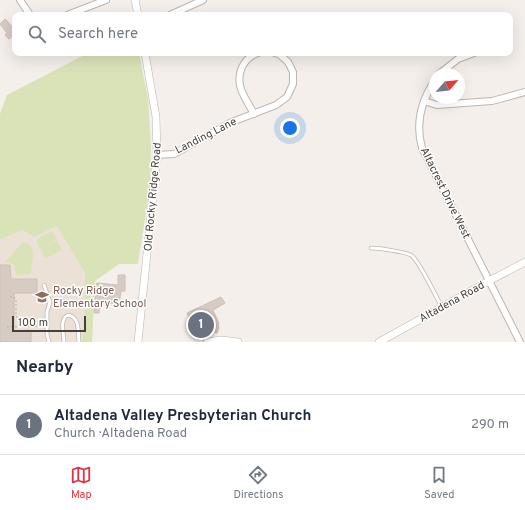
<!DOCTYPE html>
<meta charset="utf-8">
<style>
body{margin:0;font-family:Overpass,sans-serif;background:#f2f2f3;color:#1f2937}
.compass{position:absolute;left:429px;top:68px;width:36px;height:36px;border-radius:50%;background:#fff;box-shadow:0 4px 16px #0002;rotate:62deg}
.scale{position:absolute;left:12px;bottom:10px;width:74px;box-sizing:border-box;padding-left:4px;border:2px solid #473f39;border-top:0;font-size:11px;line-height:14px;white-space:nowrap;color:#473f39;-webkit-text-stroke:3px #fff;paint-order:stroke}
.you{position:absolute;left:290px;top:128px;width:14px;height:14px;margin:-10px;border:3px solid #fff;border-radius:50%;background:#1a73e8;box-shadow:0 0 0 6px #1a73e833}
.badge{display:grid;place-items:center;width:26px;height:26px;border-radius:50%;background:#e4323f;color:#fff;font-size:13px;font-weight:700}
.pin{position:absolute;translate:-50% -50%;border:2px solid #fff;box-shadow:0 1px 4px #0006}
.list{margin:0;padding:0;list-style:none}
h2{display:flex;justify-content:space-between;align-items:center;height:52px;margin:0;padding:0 16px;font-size:17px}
h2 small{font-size:13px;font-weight:400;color:#747a83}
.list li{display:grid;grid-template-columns:26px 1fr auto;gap:12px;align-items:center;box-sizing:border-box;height:60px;padding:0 16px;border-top:1px solid #e0e1e3}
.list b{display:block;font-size:15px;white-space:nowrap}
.list p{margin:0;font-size:13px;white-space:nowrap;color:#747a83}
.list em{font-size:13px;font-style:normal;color:#747a83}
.icon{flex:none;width:22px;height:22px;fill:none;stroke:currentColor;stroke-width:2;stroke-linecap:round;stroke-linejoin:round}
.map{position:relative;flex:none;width:525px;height:342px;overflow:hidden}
.search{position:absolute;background:#fff;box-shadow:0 4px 16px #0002;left:12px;right:12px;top:12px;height:44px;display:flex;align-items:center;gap:10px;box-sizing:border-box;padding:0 14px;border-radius:8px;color:#747a83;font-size:15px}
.sheet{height:112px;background:#fff}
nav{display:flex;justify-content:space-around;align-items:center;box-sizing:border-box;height:56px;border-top:1px solid #e0e1e3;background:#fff;font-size:11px;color:#747a83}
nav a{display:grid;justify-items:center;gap:2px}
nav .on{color:#e4323f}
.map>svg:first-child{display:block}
.education{fill:#ebe1d6}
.green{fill:#dae3b8}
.building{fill:#d7ccc4;stroke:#cebfb5}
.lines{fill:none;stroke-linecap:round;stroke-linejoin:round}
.service-casing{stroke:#beb5ae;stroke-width:4.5}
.minor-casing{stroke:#beb5ae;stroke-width:8}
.tertiary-casing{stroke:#beb5ae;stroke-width:8}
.path{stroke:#bfada1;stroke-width:1;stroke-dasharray:2 2;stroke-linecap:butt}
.service{stroke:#fff;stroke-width:3}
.minor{stroke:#fff;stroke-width:6}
.tertiary{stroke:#fff;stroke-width:7}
.labels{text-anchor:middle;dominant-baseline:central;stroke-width:3;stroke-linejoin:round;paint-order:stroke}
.street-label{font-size:11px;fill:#473f39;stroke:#fff}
.education-label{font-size:11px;fill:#785e54;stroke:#fff;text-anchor:start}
</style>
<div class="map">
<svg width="525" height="342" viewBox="0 0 525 342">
<rect width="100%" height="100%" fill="#f4efeb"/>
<!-- education -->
<polygon class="education" points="57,226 85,273 84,321 82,342 0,342 0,240 22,230 34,237"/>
<!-- green -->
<g class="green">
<polygon points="88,53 139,53 148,99 151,146 150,186 138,264 119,264 95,281 92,342 82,342 84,321 85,273 57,226 34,237 22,230 0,240 0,114 7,95"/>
<polygon points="53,231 57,240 40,249 36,240"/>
<polygon points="57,241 62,250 45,258 40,249"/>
<path d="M26,242c12,8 5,19 5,30l-1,2 -14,1 -2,-11 -9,-2 17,-19z"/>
</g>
<!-- building -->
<g class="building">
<polygon points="5,19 15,30 15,34 9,39 5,35 7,33 0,24"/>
<polygon points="0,265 10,265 11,279 37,279 37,293 14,293 14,331 29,330 29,332 31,332 31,342 0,342"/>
<polygon points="118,275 125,275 125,291 121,291 119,304 100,303 99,313 94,313 96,284 97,283 118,285"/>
<polygon points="221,297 225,303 213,310 219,324 218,325 219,328 217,333 211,331 202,335 200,335 200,337 195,335 195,333 192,332 191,327 195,325 189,323 190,320 187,313"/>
</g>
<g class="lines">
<!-- service casing -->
<g class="service-casing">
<g id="service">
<path d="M371,248c7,0 34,4 40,7 8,5 25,42 31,52"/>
<polyline points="44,285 50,302 47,312 47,334 49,342"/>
<path d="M64,342c0,-8 -5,-23 4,-27 12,2 10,17 11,27"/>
</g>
</g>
<!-- minor casing -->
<g class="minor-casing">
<g id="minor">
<polyline points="20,0 30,15"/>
<polyline points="67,15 106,0"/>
<polyline points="170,15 203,0"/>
<polyline points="439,74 458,59 474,53"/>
<path d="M435,80c-14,21 -20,43 -13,68l98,194"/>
<polyline points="424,101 437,105 492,101 525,92"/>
<path d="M254,114c-4,-8 -10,-16 -13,-25 -5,-15 2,-31 17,-36"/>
<polyline points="157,155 174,154 232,122 276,105 287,97 293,84 293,72 288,62 279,54 275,53"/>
</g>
</g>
<!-- tertiary casing -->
<g class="tertiary-casing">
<g id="tertiary">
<polyline points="135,0 138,15"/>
<polyline points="138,342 157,155 156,117 145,53"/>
<polyline points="207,342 221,340 238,342"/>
<polyline points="379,342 489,281 525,262"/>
</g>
</g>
<!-- path -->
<g class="path">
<polyline points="10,297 14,297 16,299 16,314 19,326"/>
<polyline points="7,327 43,326"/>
</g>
<!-- service -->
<use href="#service" class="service"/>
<!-- minor -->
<use href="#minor" class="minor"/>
<!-- tertiary -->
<use href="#tertiary" class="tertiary"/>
</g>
<!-- icons -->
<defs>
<g id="school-bare" transform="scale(1.08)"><path d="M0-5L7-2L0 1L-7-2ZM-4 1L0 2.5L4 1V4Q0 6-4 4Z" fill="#8d6e63" stroke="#fff" stroke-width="2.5" paint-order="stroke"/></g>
</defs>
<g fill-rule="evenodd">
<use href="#school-bare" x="42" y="297"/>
</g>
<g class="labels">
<!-- street labels -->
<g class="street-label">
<text transform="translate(206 136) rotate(-27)">Landing Lane</text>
<text transform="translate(445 193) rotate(64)">Altacrest Drive West</text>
<text transform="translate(153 197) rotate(-85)">Old Rocky Ridge Road</text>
<text transform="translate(452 302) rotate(-29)">Altadena Road</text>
</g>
<!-- education labels -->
<g class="education-label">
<text x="53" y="291">Rocky Ridge<tspan x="53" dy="13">Elementary School</tspan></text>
</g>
</g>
</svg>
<svg class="compass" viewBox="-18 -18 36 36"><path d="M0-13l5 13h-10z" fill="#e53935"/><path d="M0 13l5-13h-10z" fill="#747a83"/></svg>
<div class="scale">100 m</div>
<div class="you"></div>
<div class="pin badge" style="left:201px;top:325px;background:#6b7280">1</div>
<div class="search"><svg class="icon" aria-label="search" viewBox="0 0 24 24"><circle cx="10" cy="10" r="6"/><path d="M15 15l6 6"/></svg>Search here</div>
</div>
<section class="sheet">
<h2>Nearby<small></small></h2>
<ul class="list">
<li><span class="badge" style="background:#6b7280">1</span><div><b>Altadena Valley Presbyterian Church</b><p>Church · Altadena Road</p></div><em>290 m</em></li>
</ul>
</section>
<nav>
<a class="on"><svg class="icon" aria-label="map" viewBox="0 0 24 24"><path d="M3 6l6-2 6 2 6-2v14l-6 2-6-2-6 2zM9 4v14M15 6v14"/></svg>Map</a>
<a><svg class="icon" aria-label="directions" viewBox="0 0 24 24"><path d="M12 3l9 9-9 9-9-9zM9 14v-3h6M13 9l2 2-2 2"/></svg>Directions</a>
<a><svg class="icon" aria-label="saved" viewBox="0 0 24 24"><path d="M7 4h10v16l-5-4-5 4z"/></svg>Saved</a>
</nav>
